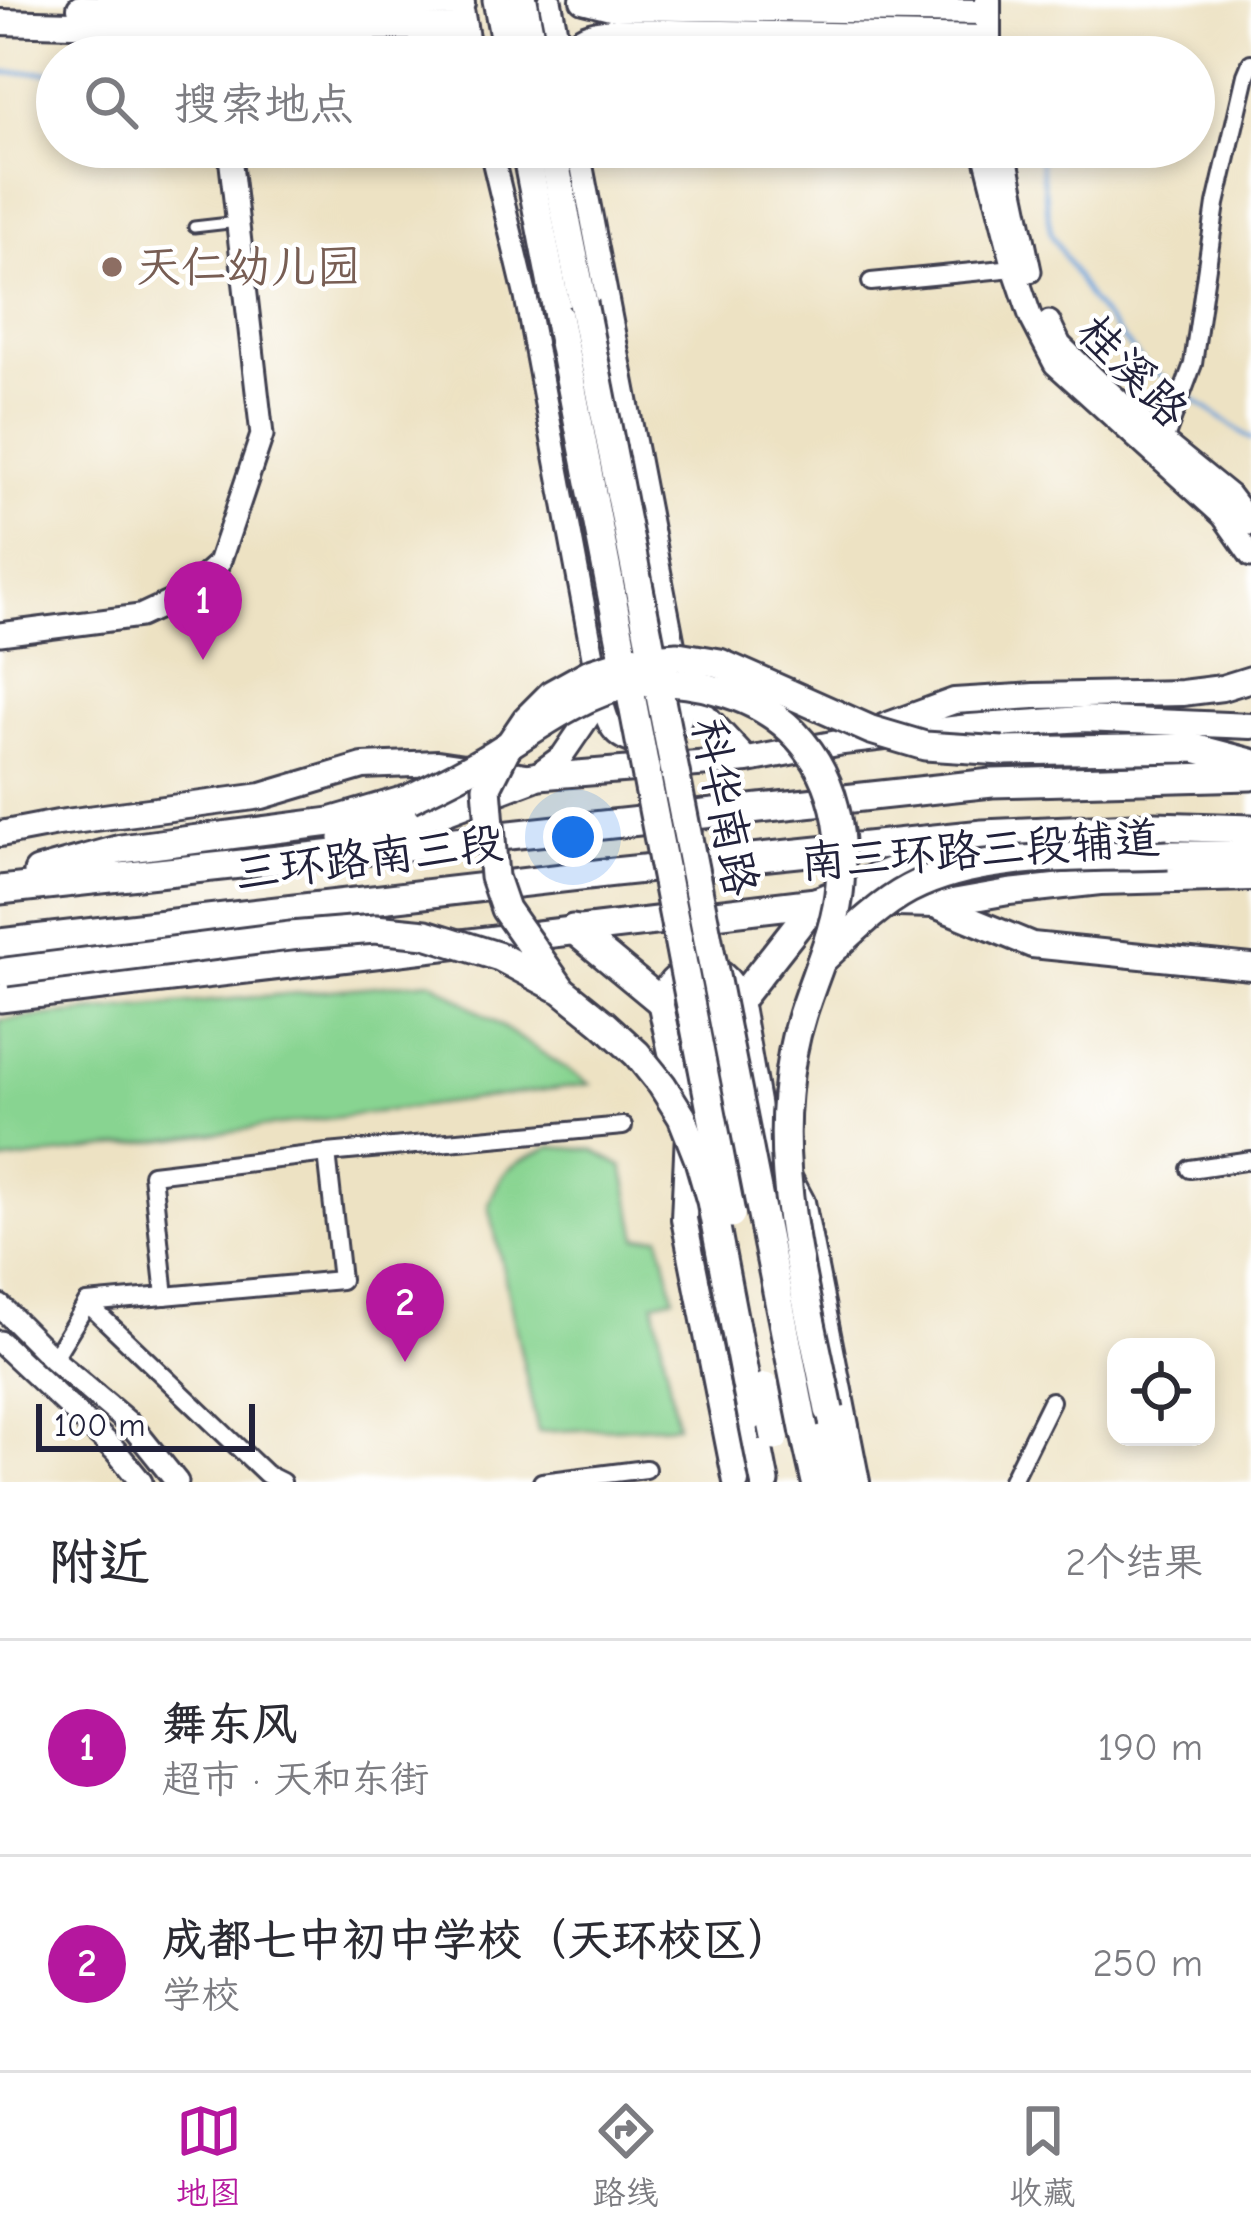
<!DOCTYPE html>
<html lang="zh">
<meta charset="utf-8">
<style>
body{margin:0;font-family:"Comic Neue","LXGW WenKai TC",sans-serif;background:#f2f2f3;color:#2b2b33}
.controls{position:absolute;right:36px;bottom:36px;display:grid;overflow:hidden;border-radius:24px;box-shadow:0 6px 18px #0003}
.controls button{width:108px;height:108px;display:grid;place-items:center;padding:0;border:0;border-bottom:3px solid #e1e1e2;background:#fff;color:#2b2b33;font:60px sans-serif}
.scale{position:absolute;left:36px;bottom:30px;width:219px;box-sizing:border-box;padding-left:12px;border:6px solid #22223b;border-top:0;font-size:33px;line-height:42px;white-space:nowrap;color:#22223b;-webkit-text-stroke:9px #fff;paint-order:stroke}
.you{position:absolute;left:573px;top:837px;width:42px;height:42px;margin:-30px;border:9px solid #fff;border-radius:50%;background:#1a73e8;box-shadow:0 0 0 18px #1a73e833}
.badge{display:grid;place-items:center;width:78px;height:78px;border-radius:50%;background:#b5179e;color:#fff;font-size:39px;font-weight:700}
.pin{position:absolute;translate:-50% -99px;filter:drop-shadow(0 3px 6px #0008)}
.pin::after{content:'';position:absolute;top:63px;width:42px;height:36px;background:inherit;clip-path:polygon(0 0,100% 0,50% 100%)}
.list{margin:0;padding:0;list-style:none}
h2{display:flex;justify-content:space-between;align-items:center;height:156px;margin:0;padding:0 48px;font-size:51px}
h2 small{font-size:39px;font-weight:400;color:#7c7c81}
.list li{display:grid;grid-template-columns:78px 1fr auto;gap:36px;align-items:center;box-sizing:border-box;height:216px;padding:0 48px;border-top:3px solid #e1e1e2}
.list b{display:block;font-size:45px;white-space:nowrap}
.list p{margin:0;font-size:39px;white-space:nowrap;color:#7c7c81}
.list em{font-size:39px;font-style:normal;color:#7c7c81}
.icon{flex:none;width:66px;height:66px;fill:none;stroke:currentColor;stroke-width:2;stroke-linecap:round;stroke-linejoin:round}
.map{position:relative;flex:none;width:1251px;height:1482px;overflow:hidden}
.search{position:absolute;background:#fff;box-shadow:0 6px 18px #0003;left:36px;right:36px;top:36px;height:132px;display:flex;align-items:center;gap:30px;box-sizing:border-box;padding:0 42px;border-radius:66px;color:#7c7c81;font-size:45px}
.sheet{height:588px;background:#fff}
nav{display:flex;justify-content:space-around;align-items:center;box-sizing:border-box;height:168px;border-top:3px solid #e1e1e2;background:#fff;font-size:33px;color:#7c7c81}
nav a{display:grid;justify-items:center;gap:6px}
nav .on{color:#b5179e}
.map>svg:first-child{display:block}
.green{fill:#88d491;stroke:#557b66;stroke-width:3}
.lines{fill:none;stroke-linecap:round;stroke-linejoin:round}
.stream{stroke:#6ba1d8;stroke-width:4.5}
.service-casing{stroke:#403f4f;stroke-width:15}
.minor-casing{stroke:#403f4f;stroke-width:22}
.tertiary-casing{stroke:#403f4f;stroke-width:27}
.secondary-casing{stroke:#403f4f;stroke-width:30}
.primary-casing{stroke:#403f4f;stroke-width:33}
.trunk-casing{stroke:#403f4f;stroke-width:33}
.service{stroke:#fff;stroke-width:9}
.minor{stroke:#fff;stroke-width:16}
.tertiary{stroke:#fff;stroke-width:21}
.secondary{stroke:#fff;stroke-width:24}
.primary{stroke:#fff;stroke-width:27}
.trunk{stroke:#fff;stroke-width:27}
.trunk-bridge-casing{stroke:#403f4f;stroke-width:33;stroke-linecap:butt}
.trunk-bridge{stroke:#fff;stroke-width:27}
.education-dot{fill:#8d6e63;stroke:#fff;stroke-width:4.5}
.labels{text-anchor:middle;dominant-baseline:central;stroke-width:9;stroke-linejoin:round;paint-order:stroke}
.education-label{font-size:45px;fill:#785e54;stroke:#fff;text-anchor:start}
.street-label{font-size:45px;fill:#22223b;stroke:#fff}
</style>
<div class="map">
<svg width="1251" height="1482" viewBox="0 0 1251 1482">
<rect width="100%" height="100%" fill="#fff"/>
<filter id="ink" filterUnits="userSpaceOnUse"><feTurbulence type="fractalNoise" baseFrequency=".00833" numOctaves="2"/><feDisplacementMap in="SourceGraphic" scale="24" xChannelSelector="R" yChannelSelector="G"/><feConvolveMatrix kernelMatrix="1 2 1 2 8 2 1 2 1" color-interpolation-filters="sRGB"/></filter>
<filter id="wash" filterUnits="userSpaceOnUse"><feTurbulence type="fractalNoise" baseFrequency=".004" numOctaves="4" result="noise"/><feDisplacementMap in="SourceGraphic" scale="48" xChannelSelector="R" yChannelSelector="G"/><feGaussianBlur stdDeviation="2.7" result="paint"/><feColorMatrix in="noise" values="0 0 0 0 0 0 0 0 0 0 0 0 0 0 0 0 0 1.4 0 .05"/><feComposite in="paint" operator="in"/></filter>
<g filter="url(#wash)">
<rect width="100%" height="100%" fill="#ede2c3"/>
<!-- green -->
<g class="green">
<polygon points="432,981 590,1084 0,1162 0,1020"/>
<path d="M551,1147l42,3 30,17 15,71 22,-2 14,61 -20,5 23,123 -139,7 -49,-227c13,-40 26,-42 62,-58z"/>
</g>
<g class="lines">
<!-- stream -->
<g class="stream">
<polyline points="0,73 57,72"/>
<polyline points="1038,147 1051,234 1091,301 1144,364 1177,387"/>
<polyline points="1186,394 1251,439"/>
</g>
</g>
</g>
<g filter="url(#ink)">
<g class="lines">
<!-- service casing -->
<g class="service-casing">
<polyline id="service" points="194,227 238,222"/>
</g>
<!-- minor casing -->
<g class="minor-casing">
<g id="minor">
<polyline points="871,282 1014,268"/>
<polyline points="1160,452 1193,364 1216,204 1246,75 1251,63"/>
<polyline points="1190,1169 1251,1160"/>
<polyline points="165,1296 152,1174 327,1153 623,1126"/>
<polyline points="87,1303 266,1474 282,1482"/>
<polyline points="53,1359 87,1303 341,1280 327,1153"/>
<polyline points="542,1482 646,1469"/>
<polyline points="1011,1482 1051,1401"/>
</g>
</g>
<!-- tertiary casing -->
<g class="tertiary-casing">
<g id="tertiary">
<polyline points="550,0 561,57"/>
<polyline points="463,12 471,57"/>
<polyline points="214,13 219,57"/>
<polyline points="490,147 526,297 601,699 562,756 533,777"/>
<polyline points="578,147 682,689 748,760"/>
<polyline points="983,147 1014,268 1031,318 1055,364 1223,516 1251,556"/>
<polyline points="1004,147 1030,271"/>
<polyline points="1049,322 1060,345 1094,378 1165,443 1229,495 1251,524"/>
<polyline points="0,634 140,616 181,597 219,563 262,435 229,147"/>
<path d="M601,699c4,12 6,26 16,35 19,17 55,9 64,-16 3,-8 1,-21 1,-29"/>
<polyline points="0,1306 53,1359 131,1425 177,1482"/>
<polyline points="0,1342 115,1450 141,1482"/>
</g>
</g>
<!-- secondary casing -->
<g class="secondary-casing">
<g id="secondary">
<polyline points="583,0 611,7 986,12"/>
<polyline points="80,8 214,10 462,3"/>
<polyline points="0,22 216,28 464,27"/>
<path d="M565,57c12,-21 28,-25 51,-26l372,7v-38"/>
<polyline points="885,726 954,701 1034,696 1182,693 1222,688 1251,679"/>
<polyline points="513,774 533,777 748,760 843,742 969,727 1083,719 1251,726"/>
<polyline points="0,834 58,823 262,796 363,766 438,763 479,769"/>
<polyline points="818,902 935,905 1009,892 1100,882 1251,878"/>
<polyline points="937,906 1032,945 1251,967"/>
<path d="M736,1482l-52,-263 4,-87 -28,-131c17,-43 63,-47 79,-1l22,125 41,77 55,280"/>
</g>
</g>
<!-- primary casing -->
<g class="primary-casing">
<g id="primary">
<polyline points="573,929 660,1001"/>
<path d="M0,998c272,-30 544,-65 816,-96"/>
<polyline points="739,1000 816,902"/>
</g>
</g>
<!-- trunk casing -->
<g class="trunk-casing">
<g id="trunk">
<polyline points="497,0 508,57"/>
<polyline points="523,0 534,57"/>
<polyline points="525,147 558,316"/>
<polyline points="552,147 583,303"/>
<polyline points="1003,751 1194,748 1251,763"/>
<polyline points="343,838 443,811 533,777"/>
<polyline points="1168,855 1242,855 1251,852"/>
<polyline points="38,872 121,849 330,822 409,799"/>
<polyline points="0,890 992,783 1251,776"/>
<polyline points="816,902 951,847"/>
<polyline points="0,943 614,872 983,834 1155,826 1251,829"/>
<polyline points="829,1410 832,1482"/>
<polyline points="752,1416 765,1482"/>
<polyline points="804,1429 816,1482"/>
</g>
</g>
<!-- service -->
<use href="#service" class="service"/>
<!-- minor -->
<use href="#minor" class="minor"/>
<!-- tertiary -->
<use href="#tertiary" class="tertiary"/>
<!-- secondary -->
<use href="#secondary" class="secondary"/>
<!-- primary -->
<use href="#primary" class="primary"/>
<!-- trunk -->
<use href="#trunk" class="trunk"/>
<!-- trunk-bridge casing -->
<g class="trunk-bridge-casing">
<g id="trunk-bridge">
<polyline points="583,303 804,1429"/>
<polyline points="558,316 731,1214"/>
<path d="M409,799c33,-16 66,-32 96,-52 39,-24 76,-52 121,-62 30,-6 61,-3 90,5 95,25 131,102 124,194 -3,45 -25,89 -38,131 -8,25 -13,54 -15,80 -10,100 23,216 42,315"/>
<path d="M822,960c26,-24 55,-54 87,-71 72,-38 179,-31 259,-34"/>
<polyline points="6,972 290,936 375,929 426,934 500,957 558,988"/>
<polyline points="765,1387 775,1437"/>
<polyline points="752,1416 711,1201 699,1160 682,1117 662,1085 637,1054 603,1023 562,990 505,909 494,877 487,787 505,751 526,720 552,694 590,673 634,659 678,656 720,663 871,730 925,746 1003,751"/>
</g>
</g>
<!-- trunk-bridge -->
<use href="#trunk-bridge" class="trunk-bridge"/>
</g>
</g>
<!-- markers -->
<circle class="education-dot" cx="112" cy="267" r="12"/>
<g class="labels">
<!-- education labels -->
<g class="education-label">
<text x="136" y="267">天仁幼儿园</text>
</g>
<!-- street labels -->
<g class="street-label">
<text transform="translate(1133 371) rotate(46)">桂溪路</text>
<text transform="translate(725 807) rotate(79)">科华南路</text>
<text transform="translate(980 850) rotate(-4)">南三环路三段辅道</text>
<text transform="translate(369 858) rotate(-7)">三环路南三段</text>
</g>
</g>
</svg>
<div class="controls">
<button><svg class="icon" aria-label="locate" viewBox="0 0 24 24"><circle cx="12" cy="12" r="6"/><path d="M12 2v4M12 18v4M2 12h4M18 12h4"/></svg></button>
</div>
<div class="scale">100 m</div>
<div class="you"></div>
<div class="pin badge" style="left:203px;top:660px">1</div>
<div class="pin badge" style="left:405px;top:1362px">2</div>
<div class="search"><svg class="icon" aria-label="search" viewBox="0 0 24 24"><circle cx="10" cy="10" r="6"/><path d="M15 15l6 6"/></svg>搜索地点</div>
</div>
<section class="sheet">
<h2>附近<small>2个结果</small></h2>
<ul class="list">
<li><span class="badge">1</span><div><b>舞东风</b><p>超市 · 天和东街</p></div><em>190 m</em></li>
<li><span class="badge">2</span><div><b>成都七中初中学校（天环校区）</b><p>学校</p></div><em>250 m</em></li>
</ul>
</section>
<nav>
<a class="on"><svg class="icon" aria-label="map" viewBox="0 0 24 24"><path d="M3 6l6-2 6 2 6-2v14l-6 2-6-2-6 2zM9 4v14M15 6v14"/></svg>地图</a>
<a><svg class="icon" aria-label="directions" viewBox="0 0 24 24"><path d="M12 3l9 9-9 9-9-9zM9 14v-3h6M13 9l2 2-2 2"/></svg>路线</a>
<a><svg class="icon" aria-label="saved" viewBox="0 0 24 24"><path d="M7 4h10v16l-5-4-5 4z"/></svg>收藏</a>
</nav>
